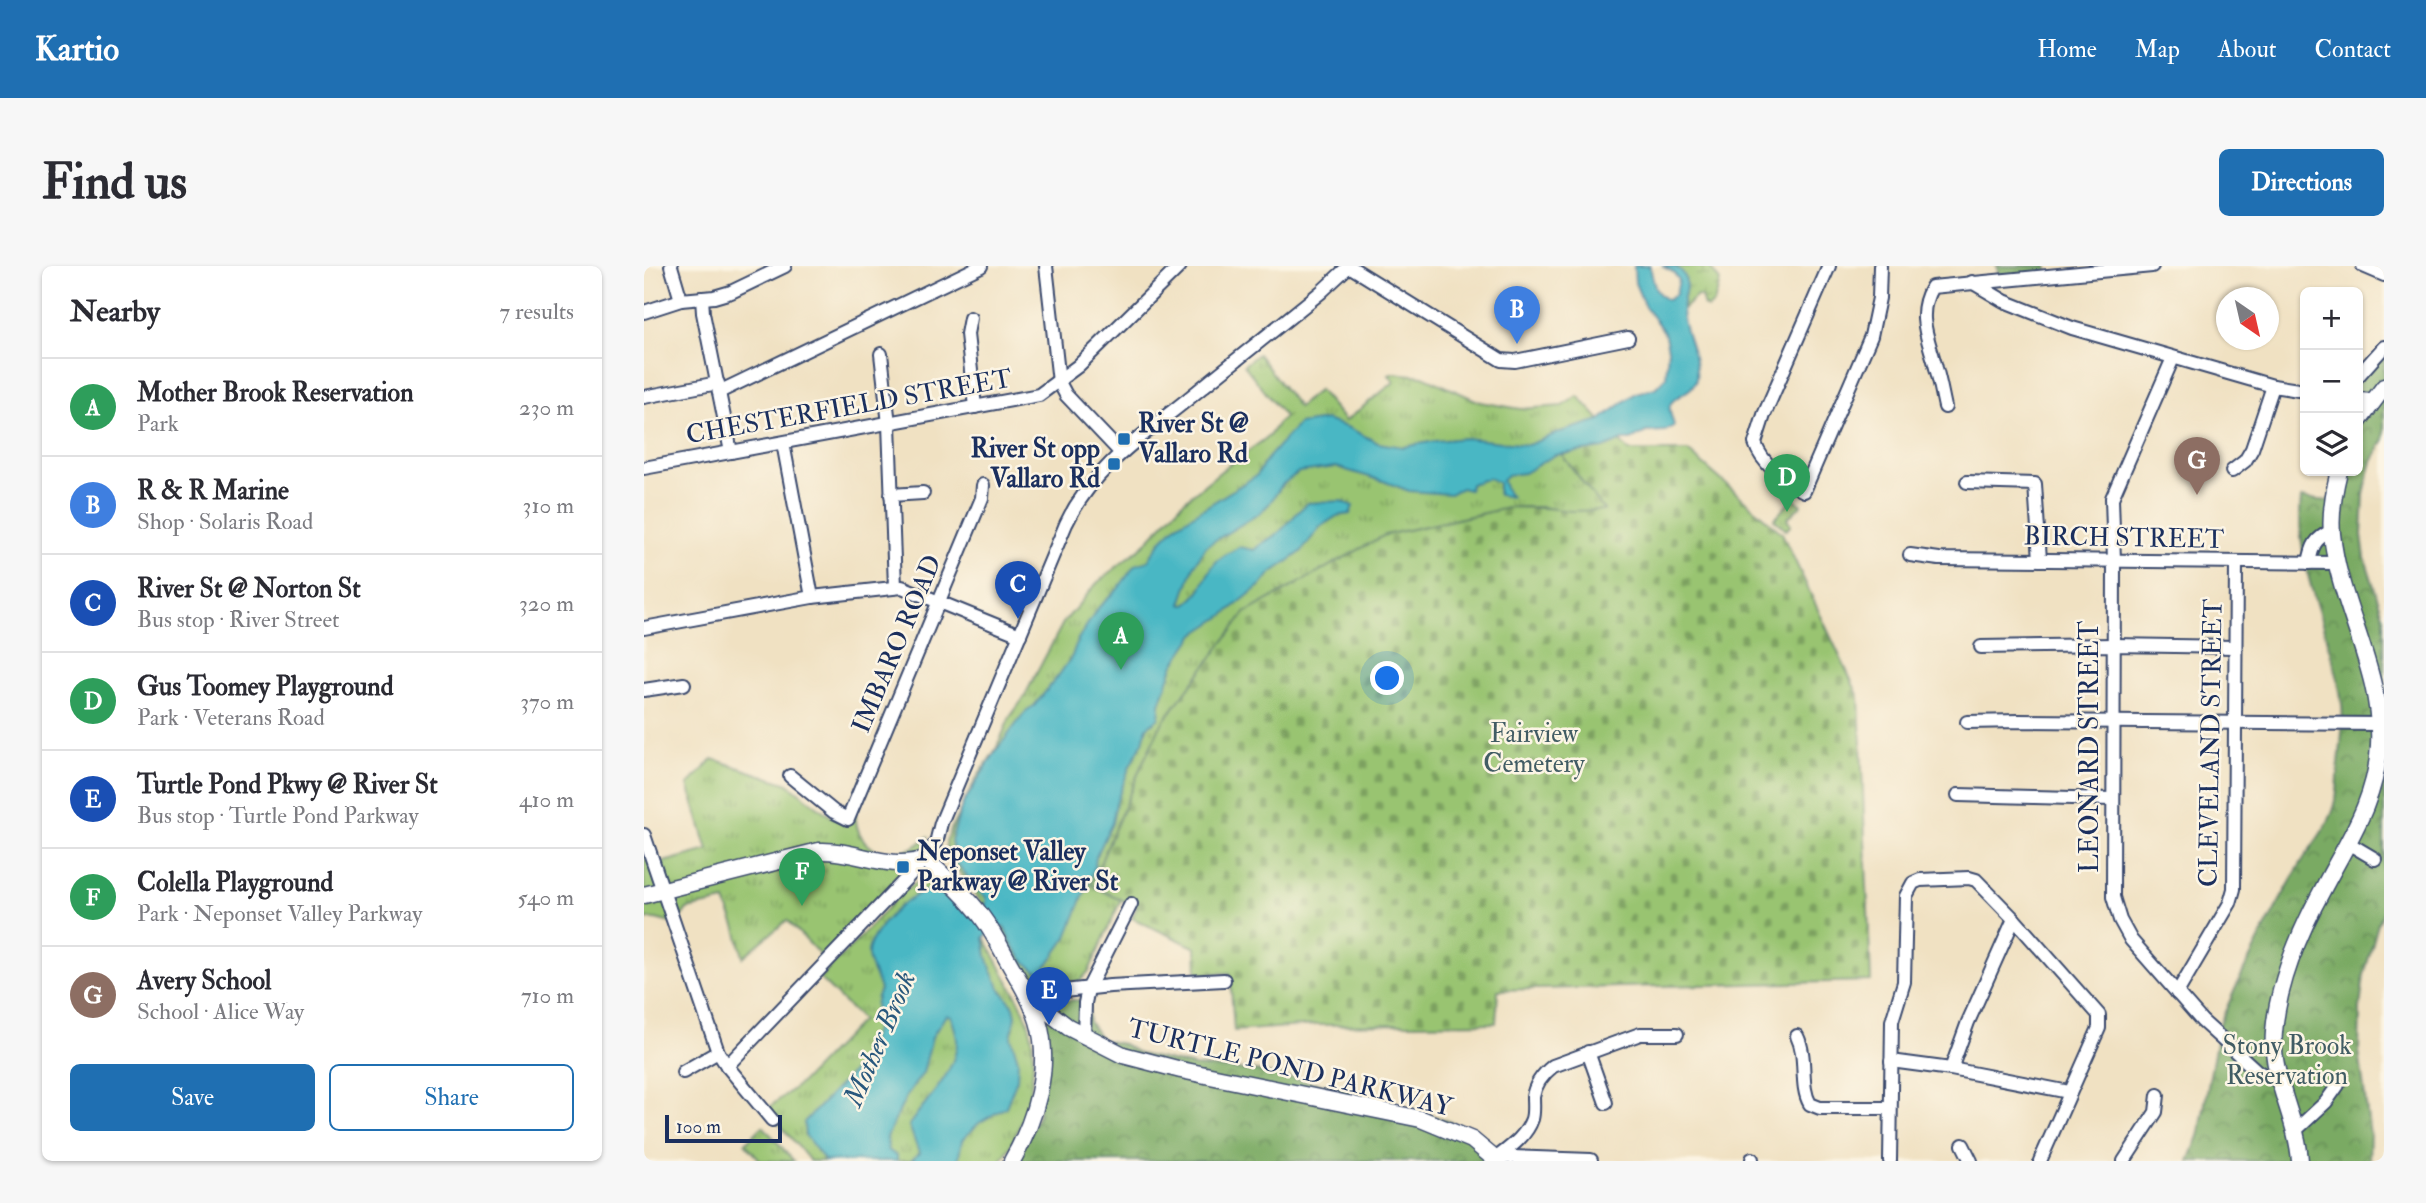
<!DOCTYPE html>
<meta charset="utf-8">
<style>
body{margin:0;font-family:"IM FELL Double Pica",serif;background:#f7f7f7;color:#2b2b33}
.controls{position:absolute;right:21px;top:21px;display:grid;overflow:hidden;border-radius:10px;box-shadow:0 2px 5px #0004}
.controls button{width:63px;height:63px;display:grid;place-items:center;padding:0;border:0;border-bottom:2px solid #e1e1e2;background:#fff;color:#2b2b33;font:35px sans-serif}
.compass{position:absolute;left:1572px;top:21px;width:63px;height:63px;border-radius:50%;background:#fff;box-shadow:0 2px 5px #0004;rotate:146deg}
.scale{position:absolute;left:21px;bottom:18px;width:117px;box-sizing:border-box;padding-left:7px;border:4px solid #1b2f5e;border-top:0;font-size:19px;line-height:24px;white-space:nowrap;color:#1b2f5e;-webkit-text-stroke:5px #fcf5e5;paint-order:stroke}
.you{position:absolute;left:744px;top:413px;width:24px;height:24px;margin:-18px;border:5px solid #fff;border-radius:50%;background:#1a73e8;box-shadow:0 0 0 10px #1a73e833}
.badge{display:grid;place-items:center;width:46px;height:46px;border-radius:50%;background:#1f6fb2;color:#fff;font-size:23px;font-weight:700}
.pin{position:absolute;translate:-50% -58px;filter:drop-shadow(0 2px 4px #0008)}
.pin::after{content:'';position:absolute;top:37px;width:24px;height:21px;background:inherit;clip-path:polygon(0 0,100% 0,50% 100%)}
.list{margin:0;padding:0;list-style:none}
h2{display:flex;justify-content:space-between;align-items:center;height:91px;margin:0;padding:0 28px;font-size:30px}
h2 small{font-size:23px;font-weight:400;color:#7c7c81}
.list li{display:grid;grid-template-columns:46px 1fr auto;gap:21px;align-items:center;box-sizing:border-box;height:98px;padding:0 28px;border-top:2px solid #e1e1e2}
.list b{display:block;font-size:26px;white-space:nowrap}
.list p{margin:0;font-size:23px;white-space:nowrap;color:#7c7c81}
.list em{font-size:23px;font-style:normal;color:#7c7c81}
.actions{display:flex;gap:14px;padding:21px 28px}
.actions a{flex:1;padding:16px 0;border:2px solid #1f6fb2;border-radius:10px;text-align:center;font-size:24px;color:#1f6fb2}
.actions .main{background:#1f6fb2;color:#fff}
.icon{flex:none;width:38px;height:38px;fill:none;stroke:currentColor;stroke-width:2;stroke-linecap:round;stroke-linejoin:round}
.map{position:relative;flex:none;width:1740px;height:895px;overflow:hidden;border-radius:10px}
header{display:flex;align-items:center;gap:42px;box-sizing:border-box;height:98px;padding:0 35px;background:#1f6fb2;color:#fff}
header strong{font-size:33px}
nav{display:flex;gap:38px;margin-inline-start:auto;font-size:24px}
.intro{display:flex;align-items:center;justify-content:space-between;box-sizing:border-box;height:168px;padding:0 42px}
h1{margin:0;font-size:49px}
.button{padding:18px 32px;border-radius:10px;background:#1f6fb2;color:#fff;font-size:24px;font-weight:700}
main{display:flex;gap:42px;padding:0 42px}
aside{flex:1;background:#fff;border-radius:10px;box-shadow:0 2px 5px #0004}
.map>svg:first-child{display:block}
.forest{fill:url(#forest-crowns);stroke:#4a6c60;stroke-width:2}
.wetland{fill:url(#wetland-marsh);stroke:#5a7a68;stroke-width:2}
.cemetery{fill:url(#cemetery-stones);stroke:#5a7a68;stroke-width:2}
.park{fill:url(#park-tufts);stroke:#5a7a68;stroke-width:2}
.water{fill:#4ab7c4;stroke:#327391;stroke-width:2}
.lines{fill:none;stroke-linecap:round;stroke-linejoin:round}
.minor-casing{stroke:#3b4a6d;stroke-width:16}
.major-casing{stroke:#3b4a6d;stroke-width:19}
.minor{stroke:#fff;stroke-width:12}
.major{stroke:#fff;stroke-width:16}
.poi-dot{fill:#1f6fb2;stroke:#fcf5e5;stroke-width:2.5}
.labels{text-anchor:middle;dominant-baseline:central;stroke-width:5;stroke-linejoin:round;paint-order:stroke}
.street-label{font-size:26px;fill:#1b2f5e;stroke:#fcf5e5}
.poi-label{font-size:26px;font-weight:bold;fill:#1b2f5e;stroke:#fcf5e5;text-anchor:start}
.park-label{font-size:26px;fill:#415c64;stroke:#fcf5e5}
.water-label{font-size:28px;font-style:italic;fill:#29587d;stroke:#fcf5e5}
</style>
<header>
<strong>Kartio</strong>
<nav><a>Home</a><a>Map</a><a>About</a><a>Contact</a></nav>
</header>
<div class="intro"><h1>Find us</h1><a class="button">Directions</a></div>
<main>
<aside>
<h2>Nearby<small>7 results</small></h2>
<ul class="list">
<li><span class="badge" style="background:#2e9e5b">A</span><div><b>Mother Brook Reservation</b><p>Park</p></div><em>230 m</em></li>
<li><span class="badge" style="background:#3f7fe0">B</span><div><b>R &amp; R Marine</b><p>Shop · Solaris Road</p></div><em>310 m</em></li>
<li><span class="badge" style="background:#1a4fb4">C</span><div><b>River St @ Norton St</b><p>Bus stop · River Street</p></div><em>320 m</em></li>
<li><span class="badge" style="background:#2e9e5b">D</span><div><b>Gus Toomey Playground</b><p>Park · Veterans Road</p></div><em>370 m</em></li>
<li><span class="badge" style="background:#1a4fb4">E</span><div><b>Turtle Pond Pkwy @ River St</b><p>Bus stop · Turtle Pond Parkway</p></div><em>410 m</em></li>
<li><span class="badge" style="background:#2e9e5b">F</span><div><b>Colella Playground</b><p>Park · Neponset Valley Parkway</p></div><em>540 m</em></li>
<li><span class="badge" style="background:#8d6e63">G</span><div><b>Avery School</b><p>School · Alice Way</p></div><em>710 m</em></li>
</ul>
<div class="actions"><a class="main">Save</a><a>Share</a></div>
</aside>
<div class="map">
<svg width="1740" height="895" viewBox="0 0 1740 895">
<defs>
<pattern id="forest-crowns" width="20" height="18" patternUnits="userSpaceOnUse" patternTransform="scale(1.75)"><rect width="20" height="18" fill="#7aaa63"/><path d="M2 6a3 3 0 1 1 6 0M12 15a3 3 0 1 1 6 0" fill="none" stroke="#638b55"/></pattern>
<pattern id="wetland-marsh" width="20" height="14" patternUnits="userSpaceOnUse" patternTransform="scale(1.75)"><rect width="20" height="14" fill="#99c471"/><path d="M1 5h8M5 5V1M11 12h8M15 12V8" fill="none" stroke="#7ca060"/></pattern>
<pattern id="cemetery-stones" width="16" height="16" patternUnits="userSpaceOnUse" patternTransform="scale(1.75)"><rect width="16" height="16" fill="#99c471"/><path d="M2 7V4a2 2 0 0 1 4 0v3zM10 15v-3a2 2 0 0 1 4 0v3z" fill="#7ca060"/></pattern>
<pattern id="park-tufts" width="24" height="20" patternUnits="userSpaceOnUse" patternTransform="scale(1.75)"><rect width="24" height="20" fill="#99c471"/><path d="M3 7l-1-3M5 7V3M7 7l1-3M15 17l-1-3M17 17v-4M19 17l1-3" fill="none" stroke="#7ca060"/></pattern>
</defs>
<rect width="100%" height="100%" fill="#fcf5e5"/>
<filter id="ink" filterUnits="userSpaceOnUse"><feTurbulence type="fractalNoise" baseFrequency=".0143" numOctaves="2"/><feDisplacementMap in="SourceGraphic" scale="14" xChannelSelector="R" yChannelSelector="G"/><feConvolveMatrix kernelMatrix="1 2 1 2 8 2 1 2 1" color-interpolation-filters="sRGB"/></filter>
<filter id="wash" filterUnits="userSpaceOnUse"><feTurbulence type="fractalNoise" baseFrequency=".00686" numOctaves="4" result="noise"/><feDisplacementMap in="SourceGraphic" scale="28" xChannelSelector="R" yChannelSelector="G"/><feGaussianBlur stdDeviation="1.57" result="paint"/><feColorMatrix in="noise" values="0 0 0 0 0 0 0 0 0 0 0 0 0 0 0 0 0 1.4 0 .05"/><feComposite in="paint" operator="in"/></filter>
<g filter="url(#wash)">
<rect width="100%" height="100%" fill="#f0e1c2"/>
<!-- forest -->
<g class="forest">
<polygon points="1352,0 1403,0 1405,8 1357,13"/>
<path d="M1740,86v87l-12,23 -4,14 -4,19 -2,40 3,23 19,60v293l-6,13 -14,51 -4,33 -1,43 11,84 -1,26h-180l10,-25 20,-110c23,-56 51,-109 81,-161 10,-18 26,-35 33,-54 6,-15 4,-32 6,-48 2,-19 5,-38 3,-58 -8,-70 -49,-135 -41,-207l28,3 6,-30h23v-89z"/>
<polygon points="428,734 445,734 445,756 458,774 479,778 496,788 550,800 612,805 728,828 750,838 802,854 824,865 865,895 373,895 395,847 392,739"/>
</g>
<!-- wetland -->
<polygon class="wetland" points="1030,0 1065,0 1076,15 1070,37 1064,42 1060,40 1057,31 1053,30 1038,44 1042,20 1038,6"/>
<!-- cemetery -->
<polygon class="cemetery" points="970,169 985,185 1044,185 1138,267 1215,431 1227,715 854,724 852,757 672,759 590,765 586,707 553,708 552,682 488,652 493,641 447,619 498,498 518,457 601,347 741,269 867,241 959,244 917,188"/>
<!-- park -->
<g class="park">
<polygon points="614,88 654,141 675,124 701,155 750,116 745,109 749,107 779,110 836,136 877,143 918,140 934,130 970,169 949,180 918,189 960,244 927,245 897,241 867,241 741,269 601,347 518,457 498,498 447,619 477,634 445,705 436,715 390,717 385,714 352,656 307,595 303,587 302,575 309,559 332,513 352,483 366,451 379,433 419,357 453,317 500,279 539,236 582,201 625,170 633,158 641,151 600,99"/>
<polygon points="1150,232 1157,239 1143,253 1147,259 1142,264 1130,253"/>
<path d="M69,493l75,25 42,32 4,2 8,-4 2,-5 12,4c-2,31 26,49 54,36 6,-3 13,-8 19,-13l-12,26 -94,96 -36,-38 -44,37 -7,-29 -11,-27 -38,8 -10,14c-15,1 -18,-7 -33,-3v-60l12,-3 4,6 48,-13 -20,-65z"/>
<path d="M273,616c20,-1 28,10 41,22 21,21 30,40 44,66 12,22 27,43 30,69 5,41 -7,88 -31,122h-191l-43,-52 35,-27 60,-62 -43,-42 31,-30 53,-57z"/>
<polygon points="119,860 150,895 117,895 101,877"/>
</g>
<!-- water -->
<path class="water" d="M990,0h16c3,13 4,29 18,34l8,-6 3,-14 -6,-8 -11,-6c9,0 19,0 23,11 4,9 -3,22 -3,32 0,23 17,47 14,70 -3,15 -22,15 -26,26 -2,5 3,15 4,21l-9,5 -19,1 -15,8h-9l-18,8 -49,7 -31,18 -17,2 -5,6 6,13 4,3 -14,-2v-12l-9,-5 -18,6 -2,6 -8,-2 -11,6 -41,-3 -26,-10 -47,-14 -37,5 -16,12 -14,20 -9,9 -54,33 -12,20 -13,38 3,1c19,-10 19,-27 31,-42 7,-8 16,-11 24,-16l15,3c8,-8 15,-10 24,-17 11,-9 19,-22 30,-30l33,-2 12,5 -3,8 -13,2 -17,11 -19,25 -31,22 -7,9 -39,32 -29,19 -22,32 -13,38 -1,14 -12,9 -4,15 -13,24 -14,37 -4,20 -16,34 -1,9 -28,71 -23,33 -4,3c-18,-9 -29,-29 -36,-46h-6l-14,10 3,19 4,13 9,19 14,19 2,9 -5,21 7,23 -1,19 -11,28 -27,16 -17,17 -4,21h-47l8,-8 -10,-28c18,-27 44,-48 48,-81 1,-10 -4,-19 -6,-28l-5,-1 -14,22 -9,36 -16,22 -20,42 1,13 9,6v5h-72l-20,-26 -1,-13 63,-65c1,-13 8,-21 9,-33 0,-12 -3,-23 4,-34 -3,-13 -12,-23 -12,-36 -1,-19 41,-63 61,-63 17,0 27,17 41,24l16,-11v-7l-6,-4 -24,-31 -5,-21 11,-36 36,-57 29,-38 7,-4 25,-31 13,-19 6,-17 21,-32 18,-17 18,-25 13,-4 12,-19 17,-17 80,-50 10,-16 31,-35 28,-4 23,8 29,15 25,4 32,-6 30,-3 63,7 32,-13 40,-12 36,-27 19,-5 11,-11 2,-28 -4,-17 -19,-25 -10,-24z"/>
</g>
<g filter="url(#ink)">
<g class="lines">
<!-- minor casing -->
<g class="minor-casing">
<g id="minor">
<polyline points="27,0 37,34"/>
<polyline points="402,0 415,116 422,129 477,187"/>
<polyline points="705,0 857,94 871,95 984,72"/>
<path d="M1185,0l-65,149 -9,28c6,20 31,40 49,48l67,-155 8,-38 1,-32"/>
<polyline points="1719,0 1740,9"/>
<polyline points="1328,16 1360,35 1428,62 1629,120 1661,125"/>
<polyline points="58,32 59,47 87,186"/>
<polyline points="0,46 37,34 70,31 87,26 141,0"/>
<polyline points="326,52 323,68 331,141"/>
<polyline points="237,88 245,158 251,321"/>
<polyline points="1529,92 1468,232 1470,295 1469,631 1476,654 1487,674 1558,755 1613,805 1625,812 1635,811"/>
<polyline points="1714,110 1740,81"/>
<polyline points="75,126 337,0"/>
<polyline points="0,131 74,117"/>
<polyline points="1714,133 1729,134"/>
<path d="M1301,141c-3,-13 -5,-26 -9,-39 -7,-28 -21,-53 -4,-81l220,-21"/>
<polyline points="139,177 168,331"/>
<polyline points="0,202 395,129 434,100 536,0"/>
<polyline points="1588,205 1601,195 1608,183 1629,120"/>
<polyline points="1323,216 1391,218 1396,294"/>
<polyline points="247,229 279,227"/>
<polyline points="1266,289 1295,293 1694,297"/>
<path d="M1665,297c3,-17 6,-25 23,-32"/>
<polyline points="0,362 168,331 258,321 376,369"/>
<polyline points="1337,381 1470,379 1591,381"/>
<polyline points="0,424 40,418"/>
<polyline points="1323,456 1375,455 1740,458"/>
<polyline points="146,510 190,546 204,553 338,232 339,219"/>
<polyline points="1314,529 1468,533"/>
<polyline points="0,569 74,786 83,800 128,854"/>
<polyline points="1704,577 1731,593"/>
<polyline points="1533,727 1586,637 1590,623 1592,296"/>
<polyline points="383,729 466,720 580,714"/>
<path d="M1153,770c11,22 2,49 13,68l10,4h70"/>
<polyline points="440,771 441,737 444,723 487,638"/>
<polyline points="944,786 962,837"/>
<polyline points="1247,795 1307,803 1425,826"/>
<path d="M83,800l198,-207 11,-16 5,-20 125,-299c26,-55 76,-88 122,-125 44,-36 89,-71 133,-107l28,-26"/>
<polyline points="1307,803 1324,756 1370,653"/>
<polyline points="39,806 74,786"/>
<polyline points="1652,864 1682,836 1694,819"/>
<polyline points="1319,879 1327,895"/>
<path d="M851,893c14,-11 31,-22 37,-40 2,-7 1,-14 1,-22 2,-13 10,-23 20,-31l87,-32h37"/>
<polyline points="851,893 868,891 947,894"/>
<polyline points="1108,895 1108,893"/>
<polyline points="1246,895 1248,755 1260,716 1262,630 1269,617 1276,614 1325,612 1332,614 1370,653 1455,749 1455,762 1396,895"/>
<polyline points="1480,895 1512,846 1514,829"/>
</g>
</g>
<!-- major casing -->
<g class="major-casing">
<g id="major">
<polyline points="1714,156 1740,121"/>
<path d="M0,629l175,-44c36,-2 70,21 106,8 20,18 41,36 57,58 12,16 20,34 30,51 10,17 20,34 26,53 14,46 -3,100 -26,140"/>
<polyline points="385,731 424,761 479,789 537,804 777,853 828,874 853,895"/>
<path d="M1656,895c-3,-44 -30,-84 -26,-129 4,-50 26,-101 50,-145 24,-46 53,-88 55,-142 4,-74 -40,-139 -47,-211 -2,-21 2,-43 7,-63"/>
</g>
</g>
<!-- minor -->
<use href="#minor" class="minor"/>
<!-- major -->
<use href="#major" class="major"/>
</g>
</g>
<!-- markers -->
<g class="poi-dot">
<rect x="473" y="166" width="14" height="14" rx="3.5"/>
<rect x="463" y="191" width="14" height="14" rx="3.5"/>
<rect x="252" y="594" width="14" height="14" rx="3.5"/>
</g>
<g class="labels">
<!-- street labels -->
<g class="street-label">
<text transform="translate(205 141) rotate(-10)">CHESTERFIELD STREET</text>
<text transform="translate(1480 272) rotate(1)">BIRCH STREET</text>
<text transform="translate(253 378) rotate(-67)">IMBARO ROAD</text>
<text transform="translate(1567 477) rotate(-89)">CLEVELAND STREET</text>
<text transform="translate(1446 481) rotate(-90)">LEONARD STREET</text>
<text transform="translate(646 802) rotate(14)">TURTLE POND PARKWAY</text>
</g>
<!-- poi labels -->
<g class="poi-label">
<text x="494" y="158">River St @<tspan x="494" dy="30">Vallaro Rd</tspan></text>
<text x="456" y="183" text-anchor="end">River St opp<tspan x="456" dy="30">Vallaro Rd</tspan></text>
<text x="273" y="586">Neponset Valley<tspan x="273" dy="30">Parkway @ River St</tspan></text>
</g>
<!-- park labels -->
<g class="park-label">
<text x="890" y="468">Fairview<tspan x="890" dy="30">Cemetery</tspan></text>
<text x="1643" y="780">Stony Brook<tspan x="1643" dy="30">Reservation</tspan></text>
</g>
<!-- water labels -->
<g class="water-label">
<text transform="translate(236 773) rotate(-67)">Mother Brook</text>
</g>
</g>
</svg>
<div class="controls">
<button>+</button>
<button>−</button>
<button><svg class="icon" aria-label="layers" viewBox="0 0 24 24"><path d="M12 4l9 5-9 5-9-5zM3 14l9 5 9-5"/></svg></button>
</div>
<svg class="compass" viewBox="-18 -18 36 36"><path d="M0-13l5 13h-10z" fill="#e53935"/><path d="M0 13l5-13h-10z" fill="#7c7c81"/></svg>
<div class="scale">100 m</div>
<div class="you"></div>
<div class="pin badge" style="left:477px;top:404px;background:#2e9e5b">A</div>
<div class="pin badge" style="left:873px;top:78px;background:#3f7fe0">B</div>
<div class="pin badge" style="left:374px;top:353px;background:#1a4fb4">C</div>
<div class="pin badge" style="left:1143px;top:246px;background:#2e9e5b">D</div>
<div class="pin badge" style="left:405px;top:759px;background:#1a4fb4">E</div>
<div class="pin badge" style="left:158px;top:640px;background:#2e9e5b">F</div>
<div class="pin badge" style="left:1553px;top:229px;background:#8d6e63">G</div>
</div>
</main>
